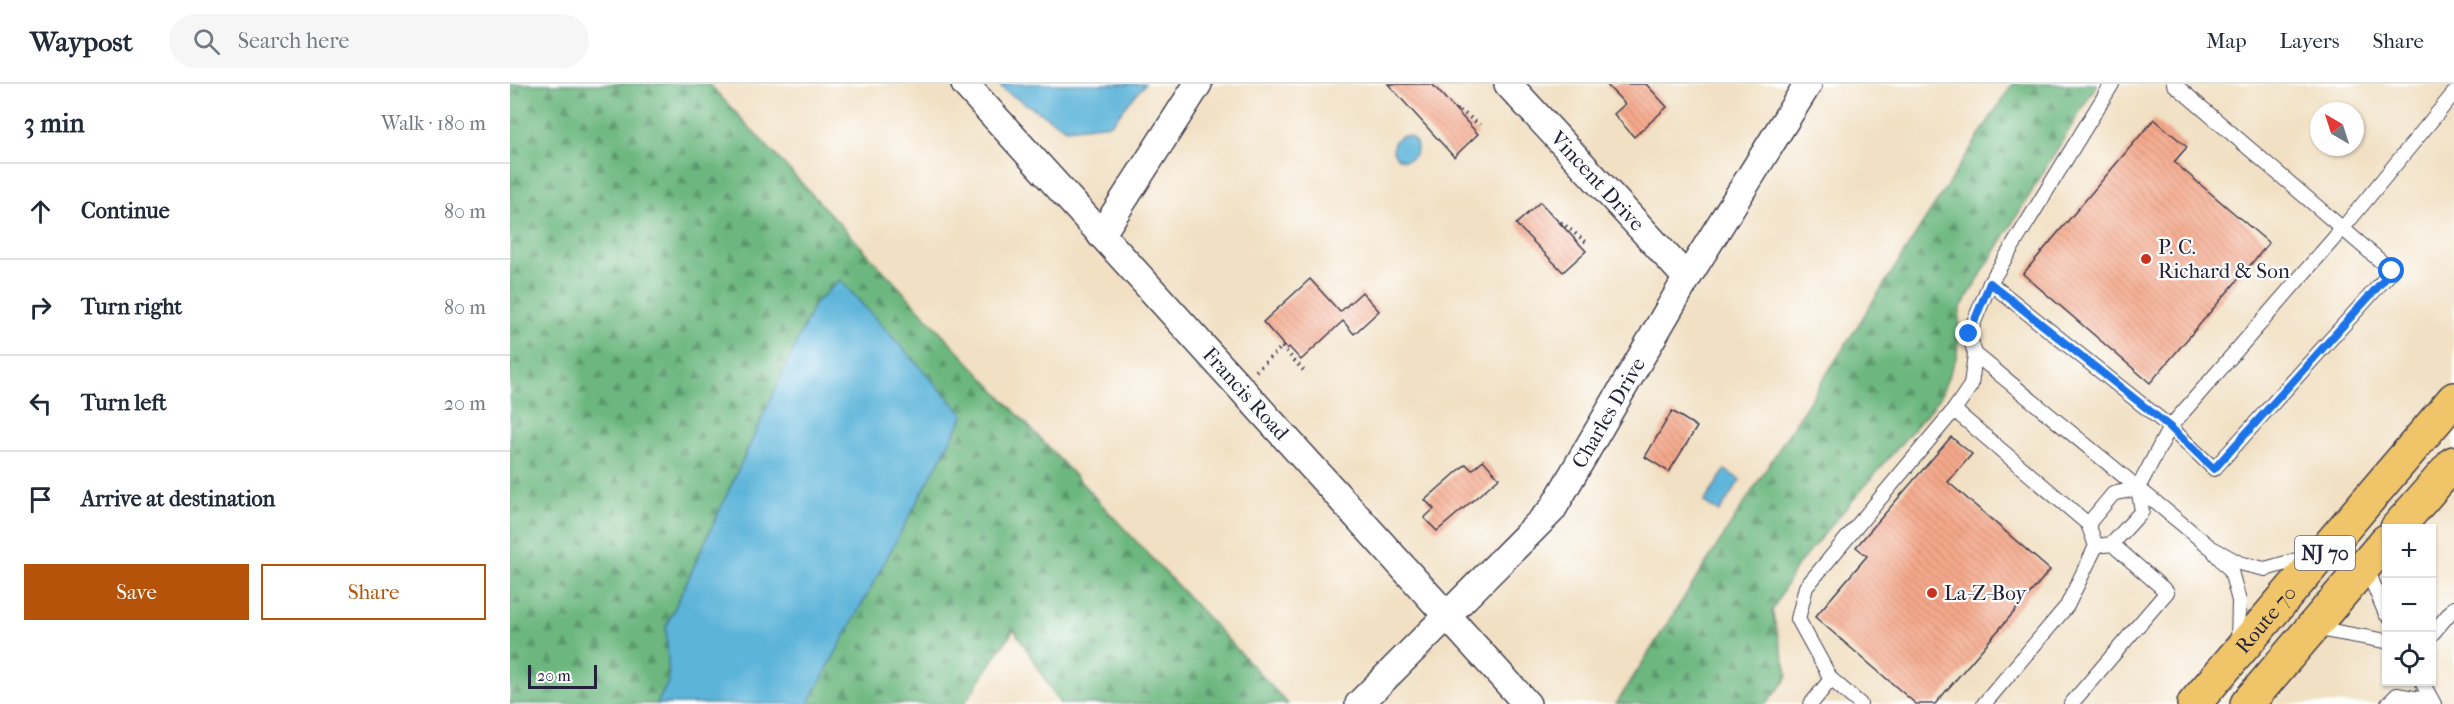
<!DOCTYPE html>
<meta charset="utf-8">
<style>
body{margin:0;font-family:"IM FELL French Canon",serif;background:#f6f6f7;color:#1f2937}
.controls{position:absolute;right:18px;bottom:18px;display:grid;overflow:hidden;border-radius:0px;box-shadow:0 2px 4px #0004}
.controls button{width:54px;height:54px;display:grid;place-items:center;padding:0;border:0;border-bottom:2px solid #e0e1e3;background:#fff;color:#1f2937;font:30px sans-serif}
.compass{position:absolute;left:1800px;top:18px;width:54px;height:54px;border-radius:50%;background:#fff;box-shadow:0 2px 4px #0004;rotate:321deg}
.scale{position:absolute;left:18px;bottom:15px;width:69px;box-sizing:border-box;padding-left:6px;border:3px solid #22223b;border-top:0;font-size:16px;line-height:21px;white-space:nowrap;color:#22223b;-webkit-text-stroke:4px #fff;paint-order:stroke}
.stop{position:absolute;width:18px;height:18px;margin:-14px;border:4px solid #1a73e8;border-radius:50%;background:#fff}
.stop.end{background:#1a73e8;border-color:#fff;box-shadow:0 2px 6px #0008}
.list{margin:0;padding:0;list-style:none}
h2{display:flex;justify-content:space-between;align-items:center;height:78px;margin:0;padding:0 24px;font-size:26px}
h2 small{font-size:20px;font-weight:400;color:#747a83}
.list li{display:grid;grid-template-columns:39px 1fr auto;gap:18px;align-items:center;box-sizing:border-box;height:96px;padding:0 24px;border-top:2px solid #e0e1e3}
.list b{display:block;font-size:22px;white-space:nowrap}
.list em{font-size:20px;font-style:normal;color:#747a83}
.actions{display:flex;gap:12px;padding:18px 24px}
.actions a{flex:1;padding:14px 0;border:2px solid #b45309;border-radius:0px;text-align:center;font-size:21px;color:#b45309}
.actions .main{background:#b45309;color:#fff}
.icon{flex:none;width:33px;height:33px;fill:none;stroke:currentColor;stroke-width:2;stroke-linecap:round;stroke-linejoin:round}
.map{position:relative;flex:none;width:1944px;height:620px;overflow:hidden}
header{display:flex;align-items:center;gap:36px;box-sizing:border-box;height:84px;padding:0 30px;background:#fff;border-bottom:2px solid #e0e1e3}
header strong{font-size:28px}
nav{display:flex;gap:33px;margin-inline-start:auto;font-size:21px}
.search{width:420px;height:54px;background:#f6f6f7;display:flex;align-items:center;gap:15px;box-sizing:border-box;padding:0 21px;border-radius:33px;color:#747a83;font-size:22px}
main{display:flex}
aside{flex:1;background:#fff}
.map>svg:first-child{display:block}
.forest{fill:url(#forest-firs);stroke:#476c5d;stroke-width:1.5}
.water{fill:#5cb4d9;stroke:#3f6b8a;stroke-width:1.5}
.building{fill:url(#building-back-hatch)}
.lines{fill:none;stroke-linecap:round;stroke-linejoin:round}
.lane-casing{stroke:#413e4f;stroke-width:16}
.street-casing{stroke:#413e4f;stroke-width:30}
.highway-casing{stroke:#413e4f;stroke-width:36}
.path{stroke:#413e4f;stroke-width:4;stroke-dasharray:1.5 4.5;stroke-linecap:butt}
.lane{stroke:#fff;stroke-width:14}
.street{stroke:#fff;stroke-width:27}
.highway{stroke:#f0c469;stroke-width:33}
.route{stroke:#1a73e8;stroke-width:8}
.poi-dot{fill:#c8321e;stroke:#fff;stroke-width:2}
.labels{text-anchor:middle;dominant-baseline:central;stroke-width:4.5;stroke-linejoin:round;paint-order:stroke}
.shield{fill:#fff;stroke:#646476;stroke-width:1.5}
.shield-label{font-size:20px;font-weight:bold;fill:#22223b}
.street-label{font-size:21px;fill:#22223b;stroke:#fff}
.poi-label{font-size:21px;fill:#22223b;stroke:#fff;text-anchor:start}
</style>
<header>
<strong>Waypost</strong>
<div class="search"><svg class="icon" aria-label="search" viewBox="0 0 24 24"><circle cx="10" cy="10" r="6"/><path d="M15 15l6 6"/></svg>Search here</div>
<nav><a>Map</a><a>Layers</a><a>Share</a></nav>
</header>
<main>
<aside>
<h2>3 min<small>Walk · 180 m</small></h2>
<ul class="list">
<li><svg class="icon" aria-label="ahead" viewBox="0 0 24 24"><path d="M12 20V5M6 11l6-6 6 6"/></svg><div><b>Continue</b></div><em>80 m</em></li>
<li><svg class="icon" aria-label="right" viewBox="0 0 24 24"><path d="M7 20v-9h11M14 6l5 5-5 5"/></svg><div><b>Turn right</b></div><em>80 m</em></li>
<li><svg class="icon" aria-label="left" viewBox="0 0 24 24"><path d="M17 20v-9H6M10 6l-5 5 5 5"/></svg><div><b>Turn left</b></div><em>20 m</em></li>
<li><svg class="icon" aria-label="arrive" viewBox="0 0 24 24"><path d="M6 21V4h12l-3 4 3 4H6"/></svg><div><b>Arrive at destination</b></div></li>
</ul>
<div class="actions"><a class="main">Save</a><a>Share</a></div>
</aside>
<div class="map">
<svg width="1944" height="620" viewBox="0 0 1944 620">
<defs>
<pattern id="forest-firs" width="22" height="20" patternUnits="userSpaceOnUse" patternTransform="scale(1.5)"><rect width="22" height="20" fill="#6cb77f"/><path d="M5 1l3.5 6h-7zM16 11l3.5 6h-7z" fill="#589469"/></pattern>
<pattern id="building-back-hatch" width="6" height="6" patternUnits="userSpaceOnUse" patternTransform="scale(1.5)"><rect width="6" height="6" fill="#f4a88a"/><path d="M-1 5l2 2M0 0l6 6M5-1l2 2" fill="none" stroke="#d19078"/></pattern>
</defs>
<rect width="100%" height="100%" fill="#fff"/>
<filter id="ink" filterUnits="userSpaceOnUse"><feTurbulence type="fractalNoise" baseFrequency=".0167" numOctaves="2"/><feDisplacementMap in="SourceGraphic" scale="12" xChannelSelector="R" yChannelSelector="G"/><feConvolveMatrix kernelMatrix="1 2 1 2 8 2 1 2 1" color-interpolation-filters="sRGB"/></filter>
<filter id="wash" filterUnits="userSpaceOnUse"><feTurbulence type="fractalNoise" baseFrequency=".008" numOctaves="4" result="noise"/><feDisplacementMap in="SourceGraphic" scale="24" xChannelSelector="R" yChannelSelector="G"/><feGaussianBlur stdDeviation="1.35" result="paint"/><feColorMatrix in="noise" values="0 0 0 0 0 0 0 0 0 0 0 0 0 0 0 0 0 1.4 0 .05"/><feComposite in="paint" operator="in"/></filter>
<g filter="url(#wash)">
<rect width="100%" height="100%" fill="#f1e0c3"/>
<!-- forest -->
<g class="forest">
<polygon points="0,0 199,0 778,620 550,620 504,545 454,620 298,620 453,332 330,196 305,219 156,543 159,596 147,620 0,620"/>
<polygon points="1502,0 1587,0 1450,225 1447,272 1429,315 1286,483 1262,527 1278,593 1256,620 1106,620"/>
</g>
<!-- water -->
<g class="water">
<polygon points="489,0 635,0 601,40 556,45 495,7"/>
<circle cx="895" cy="64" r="12"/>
<polygon points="330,196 454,331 298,620 147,620 159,596 156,543 305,219"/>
<polygon points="1215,386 1230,396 1209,428 1194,418"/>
</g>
<g id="blocks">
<!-- building -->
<g class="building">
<polygon points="878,0 922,0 968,50 944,73"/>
<polygon points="1096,0 1136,0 1157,23 1124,53 1104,30 1115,20"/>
<polygon points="1644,35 1677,63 1664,78 1759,159 1640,299 1513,190"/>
<polygon points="1030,118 1076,167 1053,188 1006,140"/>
<polygon points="800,195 830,228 852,208 869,227 844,250 833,237 791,276 779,263 777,265 753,238"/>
<polygon points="1162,327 1187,343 1159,388 1135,373"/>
<polygon points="1441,353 1462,370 1438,398 1540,486 1425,620 1406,620 1305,533 1357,472 1346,463"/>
<polygon points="973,376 989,394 927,447 914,434 924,425 915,416 956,380 962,386"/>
</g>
</g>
</g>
<g filter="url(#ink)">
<use href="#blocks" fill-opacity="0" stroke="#413e4f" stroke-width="1.5"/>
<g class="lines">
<!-- lane casing -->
<g class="lane-casing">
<g id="lane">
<polyline points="1602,0 1480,199 1459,250 1465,270 1700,463 1729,479 1755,485 1801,472"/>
<polyline points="1480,199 1660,343 1704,385 1882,187 1664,0"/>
<polyline points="1444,326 1578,440 1586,462 1557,522 1474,620"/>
<polyline points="1578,440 1603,410 1628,404"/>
<polyline points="1602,460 1632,427 1628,404 1660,343 1833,144 1944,9"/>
<polyline points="1705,469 1721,487 1729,517 1728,560"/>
<polyline points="1856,483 1876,530"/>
<polyline points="1803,544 1876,557"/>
<polyline points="1922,550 1944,524"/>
<polyline points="1912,598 1924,620"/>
<polyline points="1301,620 1321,595"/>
<polyline points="1350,620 1321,595 1288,535 1296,503 1444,326 1461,301 1465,270"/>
<polyline points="1561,620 1657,508 1602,460 1594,461"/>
<polyline points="1878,620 1887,611 1921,617"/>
</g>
</g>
<!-- street casing -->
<g class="street-casing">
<g id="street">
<path id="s1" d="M455,0l562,620"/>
<path id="s2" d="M998,0l179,194"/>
<polyline points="591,151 688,0"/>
<path id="s3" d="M849,620l193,-194 135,-232 121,-194"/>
</g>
</g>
<!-- highway casing -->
<g class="highway-casing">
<g id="highway">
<polyline points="1887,444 1944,379"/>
<path id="s4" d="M1684,620l260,-305"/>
<polyline points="1737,620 1876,457"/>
</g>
</g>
<!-- path -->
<g class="path">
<polyline points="946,26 947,24 970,41"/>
<polyline points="1051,140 1052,139 1076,158"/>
<polyline points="772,263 794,287"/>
<polyline points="746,287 774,261"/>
</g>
<!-- lane -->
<use href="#lane" class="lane"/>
<!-- street -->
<use href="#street" class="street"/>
<!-- highway -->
<use href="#highway" class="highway"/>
</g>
</g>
<g class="lines" filter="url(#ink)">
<!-- route -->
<polyline class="route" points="1459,250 1480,199 1660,343 1704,385 1882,187"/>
</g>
<!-- markers -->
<g class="poi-dot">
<circle cx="1636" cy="175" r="6"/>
<circle cx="1422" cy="509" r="6"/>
</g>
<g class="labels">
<!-- shield labels -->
<rect class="shield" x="1785" y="452" width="60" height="34" rx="4.5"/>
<g class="shield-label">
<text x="1815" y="469">NJ 70</text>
</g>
<!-- street labels -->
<g class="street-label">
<text stroke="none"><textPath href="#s2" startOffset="132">Vincent Drive</textPath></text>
<text stroke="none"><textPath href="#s1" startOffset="418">Francis Road</textPath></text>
<text stroke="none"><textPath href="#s3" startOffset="386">Charles Drive</textPath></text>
<text stroke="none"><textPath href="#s4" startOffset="111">Route 70</textPath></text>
</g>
<!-- poi labels -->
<g class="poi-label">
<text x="1648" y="163">P. C.<tspan x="1648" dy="24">Richard &amp; Son</tspan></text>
<text x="1434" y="509">La-Z-Boy</text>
</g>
</g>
</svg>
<div class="controls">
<button>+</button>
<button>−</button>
<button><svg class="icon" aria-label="locate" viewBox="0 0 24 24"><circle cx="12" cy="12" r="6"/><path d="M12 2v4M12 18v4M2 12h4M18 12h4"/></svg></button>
</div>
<svg class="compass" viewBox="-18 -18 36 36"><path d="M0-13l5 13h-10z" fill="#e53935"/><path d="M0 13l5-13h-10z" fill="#747a83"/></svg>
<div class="scale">20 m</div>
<div class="stop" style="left:1882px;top:187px"></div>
<div class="stop end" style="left:1459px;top:250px"></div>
</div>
</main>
